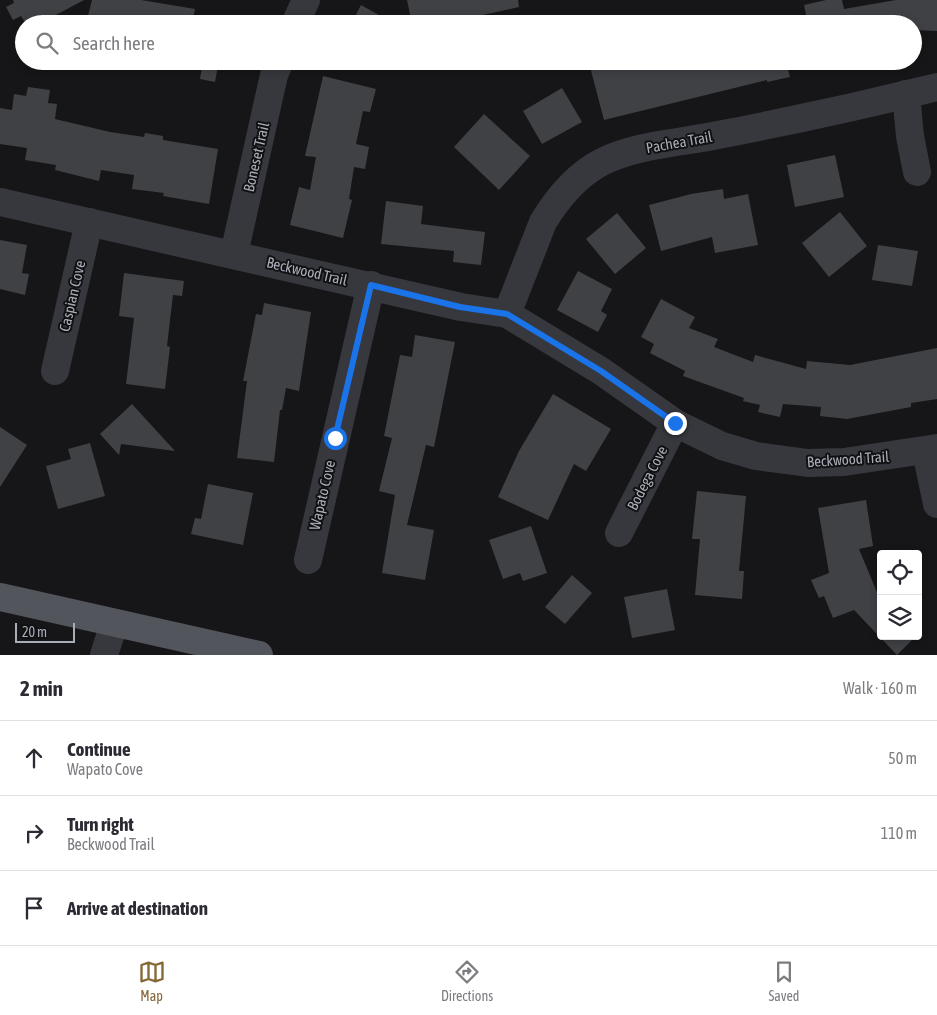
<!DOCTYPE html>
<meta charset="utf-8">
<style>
body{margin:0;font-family:"Asap Condensed",sans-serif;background:#f7f7f7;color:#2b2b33}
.controls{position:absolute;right:15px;bottom:15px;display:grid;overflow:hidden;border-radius:5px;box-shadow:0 2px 8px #0003}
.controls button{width:45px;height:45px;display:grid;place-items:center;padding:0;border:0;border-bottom:1px solid #e1e1e2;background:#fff;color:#2b2b33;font:25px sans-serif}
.scale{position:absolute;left:15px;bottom:12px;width:60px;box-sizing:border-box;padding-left:5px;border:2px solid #a8adb8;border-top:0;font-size:14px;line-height:18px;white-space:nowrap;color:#a8adb8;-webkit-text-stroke:4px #111113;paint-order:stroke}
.stop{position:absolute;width:15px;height:15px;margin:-11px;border:4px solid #1a73e8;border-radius:50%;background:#fff}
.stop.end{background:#1a73e8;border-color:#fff;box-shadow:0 1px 5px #0008}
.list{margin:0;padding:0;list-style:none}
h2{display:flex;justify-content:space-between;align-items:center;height:65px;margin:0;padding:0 20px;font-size:21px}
h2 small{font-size:16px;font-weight:400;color:#7c7c81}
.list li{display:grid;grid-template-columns:32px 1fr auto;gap:15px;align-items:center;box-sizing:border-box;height:75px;padding:0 20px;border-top:1px solid #e1e1e2}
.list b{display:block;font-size:19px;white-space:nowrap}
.list p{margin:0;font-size:16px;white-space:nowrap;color:#7c7c81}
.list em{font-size:16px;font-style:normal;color:#7c7c81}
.icon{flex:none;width:28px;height:28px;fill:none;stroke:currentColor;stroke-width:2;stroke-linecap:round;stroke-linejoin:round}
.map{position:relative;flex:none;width:937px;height:655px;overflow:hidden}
.search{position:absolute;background:#fff;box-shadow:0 2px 8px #0003;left:15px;right:15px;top:15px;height:55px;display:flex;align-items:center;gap:12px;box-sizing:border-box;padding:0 18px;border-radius:28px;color:#7c7c81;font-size:19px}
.sheet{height:290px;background:#fff}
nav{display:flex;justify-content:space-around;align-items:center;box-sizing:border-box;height:70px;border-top:1px solid #e1e1e2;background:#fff;font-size:14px;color:#7c7c81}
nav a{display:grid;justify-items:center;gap:2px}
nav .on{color:#856733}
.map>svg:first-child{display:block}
.building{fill:#404145}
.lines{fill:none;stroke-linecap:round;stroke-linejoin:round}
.minor{stroke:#37383d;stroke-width:28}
.major{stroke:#53555c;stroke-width:28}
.route{stroke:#1a73e8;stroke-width:6}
.labels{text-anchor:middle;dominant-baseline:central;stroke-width:4;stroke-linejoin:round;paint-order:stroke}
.street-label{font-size:15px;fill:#a8adb8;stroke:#111113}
</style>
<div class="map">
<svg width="937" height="655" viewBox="0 0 937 655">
<rect width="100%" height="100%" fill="#161618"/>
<!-- building -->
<g class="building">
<polygon points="13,0 84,0 39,24 26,24 21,16 13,20 6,7 14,3"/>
<polygon points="92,0 141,0 195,9 192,24 86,24"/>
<polygon points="407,0 518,0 519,7 442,24 412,24"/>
<polygon points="826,0 842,0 844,9 896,0 937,0 937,31 913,30 913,24 808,24 804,5"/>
<polygon points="361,5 395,24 351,24"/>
<polygon points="203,61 219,61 215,82 200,79"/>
<polygon points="598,61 786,61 790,77 767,82 767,80 604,120 589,63"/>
<polygon points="323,76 376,89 370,112 363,111 356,144 369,147 365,169 354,167 349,199 352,200 343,238 290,225 299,187 310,190 316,157 305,156"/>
<polygon points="28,87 50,90 48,103 57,104 55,119 110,132 144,137 145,133 163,136 163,140 218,149 209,204 163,196 164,193 132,189 134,175 101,170 99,181 55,170 56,165 25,160 27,148 0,144 0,108 12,110 14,94 26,96"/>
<polygon points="562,88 582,122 542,144 523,111"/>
<polygon points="484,114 530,156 499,190 454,147"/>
<polygon points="835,155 844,197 795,207 787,165"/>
<polygon points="723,189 724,199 748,194 758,245 715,253 712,237 661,251 649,205 691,194"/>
<polygon points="386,201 423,206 421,224 485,232 481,265 453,262 454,251 381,244"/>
<polygon points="840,212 867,246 829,277 802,243"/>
<polygon points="617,213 646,248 615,274 586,239"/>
<polygon points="0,240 27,245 22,273 29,274 25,295 0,289"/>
<polygon points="878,245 918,251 912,286 872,280"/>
<polygon points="578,271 612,289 601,311 607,315 598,332 557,310"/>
<polygon points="124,273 184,281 182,296 173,295 167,346 170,347 165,389 126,384 134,318 119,316"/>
<polygon points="661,299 695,317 689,328 718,339 714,347 753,362 755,355 806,369 807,361 850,365 937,348 937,399 911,403 911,407 847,419 820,416 821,407 783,404 780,417 758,412 760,405 743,401 744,398 683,376 685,371 650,353 654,344 641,337"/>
<polygon points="264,303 311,312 299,391 286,388 282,410 280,410 274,462 237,458 247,381 243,381 256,314 262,315"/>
<polygon points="415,335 455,342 434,447 426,445 407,525 434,530 425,580 382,573 395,495 379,491 392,438 384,436 400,355 412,357"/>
<polygon points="553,394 611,429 586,471 574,464 548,520 498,497 519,451"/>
<polygon points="132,404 175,451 121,444 119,455 100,434"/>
<polygon points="0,427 27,445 0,487"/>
<polygon points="90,443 105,496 58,509 46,466 71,459 68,449"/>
<polygon points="208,484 253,493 243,545 191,534 195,518 201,519"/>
<polygon points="697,491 746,496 739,571 744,571 742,599 695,595 700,539 692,539"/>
<polygon points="866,500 873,546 859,549 881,602 881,636 916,636 897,655 854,610 833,618 824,596 819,598 811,580 829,573 818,508"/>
<polygon points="531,526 547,573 523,581 520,573 503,579 489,540"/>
<polygon points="572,575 592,593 565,624 545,607"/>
<polygon points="667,589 675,630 632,638 624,597"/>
</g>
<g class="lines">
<!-- minor -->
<g class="minor">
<polyline points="295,24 306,0"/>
<polyline points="906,94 910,136 917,172"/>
<polyline points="0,202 461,307 507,314 601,371 675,423 722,446 756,456 808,463 844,462 937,448"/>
<polyline points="234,254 274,75 280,61"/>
<path d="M507,314l36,-92c14,-23 33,-46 57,-59 33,-18 80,-20 118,-28 73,-14 146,-30 219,-48"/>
<polyline points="55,371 89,222"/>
<polyline points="926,451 937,504"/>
<polyline points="619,533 675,423"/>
<polyline points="308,560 371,285"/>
<polyline points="104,655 114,624"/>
</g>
<!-- major -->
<polyline class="major" points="0,597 259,655"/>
</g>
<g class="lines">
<!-- route -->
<polyline class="route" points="335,438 371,285 460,307 507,314 601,371 675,423"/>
</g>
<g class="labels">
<!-- street labels -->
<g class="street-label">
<text transform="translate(679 142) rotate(-10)">Pachea Trail</text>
<text transform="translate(256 157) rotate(-77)">Boneset Trail</text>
<text transform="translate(307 271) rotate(13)">Beckwood Trail</text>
<text transform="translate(72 296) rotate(-77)">Caspian Cove</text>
<text transform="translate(848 459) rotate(-4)">Beckwood Trail</text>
<text transform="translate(647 478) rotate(-63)">Bodega Cove</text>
<text transform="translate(322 495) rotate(-77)">Wapato Cove</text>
</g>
</g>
</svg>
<div class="controls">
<button><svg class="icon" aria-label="locate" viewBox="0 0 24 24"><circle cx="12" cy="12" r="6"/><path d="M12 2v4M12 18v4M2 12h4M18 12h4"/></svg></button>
<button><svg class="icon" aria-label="layers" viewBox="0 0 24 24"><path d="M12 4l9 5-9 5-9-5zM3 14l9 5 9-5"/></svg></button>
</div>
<div class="scale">20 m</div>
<div class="stop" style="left:335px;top:438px"></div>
<div class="stop end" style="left:675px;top:423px"></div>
<div class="search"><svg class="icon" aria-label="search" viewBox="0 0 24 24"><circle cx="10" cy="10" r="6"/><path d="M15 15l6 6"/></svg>Search here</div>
</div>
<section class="sheet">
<h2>2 min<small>Walk · 160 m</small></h2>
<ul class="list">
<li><svg class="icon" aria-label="ahead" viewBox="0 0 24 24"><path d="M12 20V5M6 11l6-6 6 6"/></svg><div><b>Continue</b><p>Wapato Cove</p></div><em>50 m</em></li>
<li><svg class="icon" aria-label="right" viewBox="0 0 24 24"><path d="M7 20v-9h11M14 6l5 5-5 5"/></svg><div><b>Turn right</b><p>Beckwood Trail</p></div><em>110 m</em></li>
<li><svg class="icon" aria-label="arrive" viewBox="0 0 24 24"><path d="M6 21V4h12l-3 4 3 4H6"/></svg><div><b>Arrive at destination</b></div></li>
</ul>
</section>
<nav>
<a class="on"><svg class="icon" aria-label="map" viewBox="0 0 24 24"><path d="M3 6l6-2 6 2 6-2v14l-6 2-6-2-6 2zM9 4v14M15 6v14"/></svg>Map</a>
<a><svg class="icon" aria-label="directions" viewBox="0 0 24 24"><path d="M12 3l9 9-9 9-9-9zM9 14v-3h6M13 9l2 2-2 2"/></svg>Directions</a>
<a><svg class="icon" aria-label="saved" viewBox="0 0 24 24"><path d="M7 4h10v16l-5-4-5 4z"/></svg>Saved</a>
</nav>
